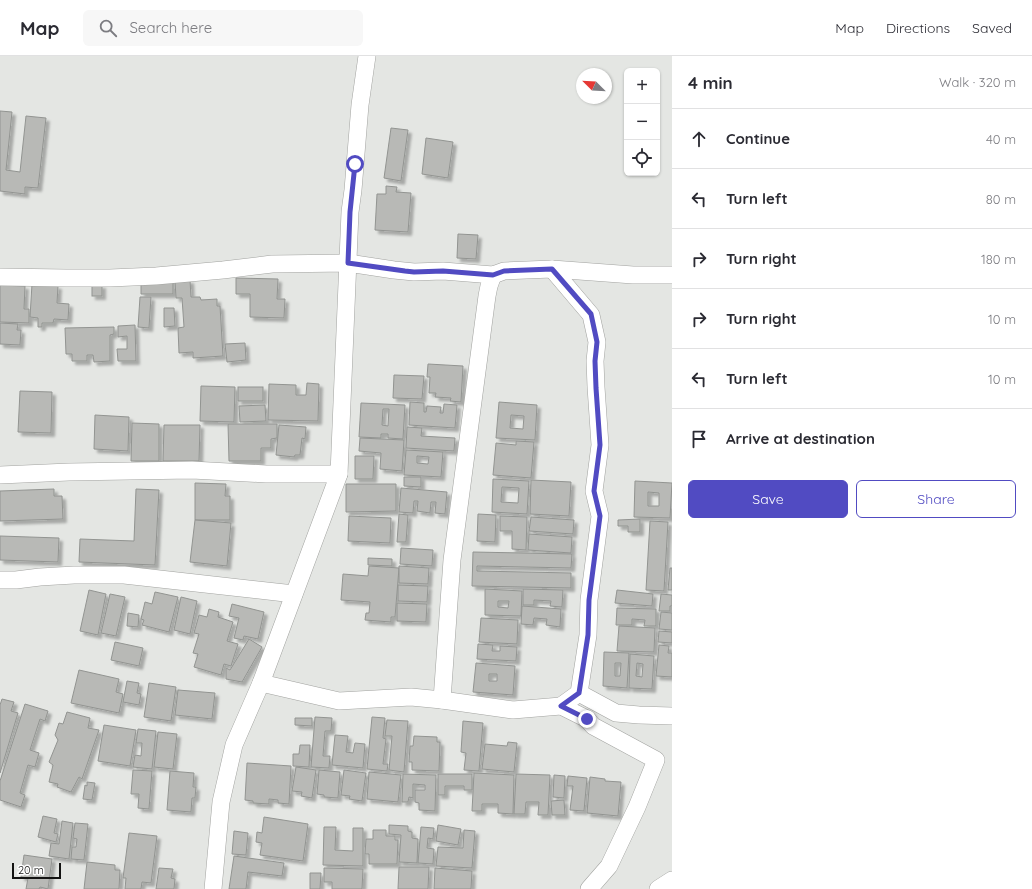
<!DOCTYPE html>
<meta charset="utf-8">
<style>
body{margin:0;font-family:Quicksand,sans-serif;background:#f7f7f7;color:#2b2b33}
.controls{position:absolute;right:12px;top:12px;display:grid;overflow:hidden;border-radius:6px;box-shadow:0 1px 3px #0004}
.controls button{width:36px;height:36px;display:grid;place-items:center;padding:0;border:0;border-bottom:1px solid #e1e1e2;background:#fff;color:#2b2b33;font:20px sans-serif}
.compass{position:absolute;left:576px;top:12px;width:36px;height:36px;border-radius:50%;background:#fff;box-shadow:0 1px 3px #0004;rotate:294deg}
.scale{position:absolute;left:12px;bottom:10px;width:49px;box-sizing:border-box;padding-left:4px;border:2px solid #131312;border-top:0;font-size:11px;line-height:14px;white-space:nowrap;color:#131312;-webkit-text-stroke:3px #fff;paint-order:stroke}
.stop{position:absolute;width:12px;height:12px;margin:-9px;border:3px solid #514bc2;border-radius:50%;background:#fff}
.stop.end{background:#514bc2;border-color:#fff;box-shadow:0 1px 4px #0008}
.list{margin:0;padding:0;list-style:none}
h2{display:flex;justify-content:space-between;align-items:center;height:52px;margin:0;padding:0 16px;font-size:17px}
h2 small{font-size:13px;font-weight:400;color:#7c7c81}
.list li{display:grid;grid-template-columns:26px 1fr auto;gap:12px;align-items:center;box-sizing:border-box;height:60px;padding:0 16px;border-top:1px solid #e1e1e2}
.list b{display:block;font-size:15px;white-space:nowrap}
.list em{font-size:13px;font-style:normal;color:#7c7c81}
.actions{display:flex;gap:8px;padding:12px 16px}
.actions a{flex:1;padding:9px 0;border:1px solid #514bc2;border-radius:6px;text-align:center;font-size:14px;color:#514bc2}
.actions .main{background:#514bc2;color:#fff}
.icon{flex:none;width:22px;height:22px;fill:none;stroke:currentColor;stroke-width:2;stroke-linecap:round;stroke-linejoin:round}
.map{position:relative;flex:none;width:672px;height:833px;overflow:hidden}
header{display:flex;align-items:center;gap:24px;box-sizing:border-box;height:56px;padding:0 20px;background:#fff;border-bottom:1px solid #e1e1e2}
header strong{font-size:19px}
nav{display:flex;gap:22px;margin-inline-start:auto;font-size:14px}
.search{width:280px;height:36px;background:#f7f7f7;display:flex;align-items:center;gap:10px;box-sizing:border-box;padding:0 14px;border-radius:6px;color:#7c7c81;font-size:15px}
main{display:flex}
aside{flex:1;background:#fff}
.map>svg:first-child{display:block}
.building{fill:#b8b9b6;stroke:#929491;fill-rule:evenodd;filter:url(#shadow)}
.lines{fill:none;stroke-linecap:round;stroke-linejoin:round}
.minor-casing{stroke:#a2a3a0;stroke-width:18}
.minor{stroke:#fff;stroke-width:17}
.route{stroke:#514bc2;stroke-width:5}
</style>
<header>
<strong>Map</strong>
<div class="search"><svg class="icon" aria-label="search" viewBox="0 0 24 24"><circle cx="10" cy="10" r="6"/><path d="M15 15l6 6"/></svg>Search here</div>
<nav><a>Map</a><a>Directions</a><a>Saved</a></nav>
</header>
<main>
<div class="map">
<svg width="672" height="833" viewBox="0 0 672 833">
<defs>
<filter id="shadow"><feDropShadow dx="3.5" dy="3.5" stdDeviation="1" flood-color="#0004"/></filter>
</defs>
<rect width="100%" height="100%" fill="#e4e6e3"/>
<!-- building -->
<g class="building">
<polygon points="0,55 12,56 6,114 20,116 26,60 46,62 38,132 25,131 25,138 0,135"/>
<polygon points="391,72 408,74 401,125 384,122"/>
<polygon points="426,82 453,86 448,122 422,118"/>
<polygon points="386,130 397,131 396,136 411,137 408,176 375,174 377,138 386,138"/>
<polygon points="458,178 478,179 476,203 457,202"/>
<polygon points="173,222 173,238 141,238 141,223"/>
<polygon points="236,222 278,223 277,243 285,243 284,262 250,261 250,238 236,238"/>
<polygon points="190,224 191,241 200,241 201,244 217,243 217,250 220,250 223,300 193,302 193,296 179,297 178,272 184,271 182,242 176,242 175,225"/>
<polygon points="32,228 58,230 57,247 69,248 68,264 54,263 53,267 42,267 42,271 38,271 38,262 30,261"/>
<polygon points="0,229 25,230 24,253 29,253 29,267 0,266"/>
<rect x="92" y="229" width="10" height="11"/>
<polygon points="140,241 151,241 149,272 138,271"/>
<polygon points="164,252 174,252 175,270 164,271"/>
<polygon points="0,267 18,268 17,274 21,274 20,289 0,288"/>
<polygon points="135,269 136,305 118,305 117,293 127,293 127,280 118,281 118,270"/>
<polygon points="114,271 114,278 110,279 110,305 94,306 93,299 87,299 87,305 72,305 72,298 66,298 65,272"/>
<polygon points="245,287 246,304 227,306 225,288"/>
<polygon points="428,308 463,310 461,346 450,345 451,342 435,341 436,337 429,337 430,321 427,321"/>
<polygon points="394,319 424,320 422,343 393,342"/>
<polygon points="307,327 319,328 318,365 268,364 269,328 296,329 296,339 306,339"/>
<polygon points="201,330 235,331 234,366 200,365"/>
<rect x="238" y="331" width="25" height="14"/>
<polygon points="20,335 52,336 51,377 18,376"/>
<polygon points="410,346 424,347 424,356 426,356 427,350 441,351 440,357 443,357 444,348 457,349 455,372 409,369"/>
<path d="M499,346l38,3 -2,35 -39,-2zM511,359l13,1 -1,13 -13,-1z"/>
<path d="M361,347l44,2 -2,34 -15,-1v-4h-7v4l-22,-1zM383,353h6l-1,17 -6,-1z"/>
<polygon points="265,349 266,365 240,366 239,350"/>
<polygon points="95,359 129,361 128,395 94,393"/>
<polygon points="132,367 159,368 159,405 131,405"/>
<polygon points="228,368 277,368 277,382 271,383 271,392 261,392 261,405 229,405"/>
<polygon points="164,369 200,369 199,405 163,405"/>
<polygon points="279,369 306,371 305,383 302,382 300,399 295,399 294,401 276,399"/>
<polygon points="407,371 422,372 421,380 455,382 454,395 406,392"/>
<polygon points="360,382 404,384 402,415 380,413 381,397 359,395"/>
<polygon points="516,385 534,386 531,422 493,419 496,387 516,389"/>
<path d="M406,394l37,2 -2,25 -37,-2zM417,400l12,1 -1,7 -11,-1z"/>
<polygon points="355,400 374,400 373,423 355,423"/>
<polygon points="404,421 421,421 421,431 404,430"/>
<path d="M493,423l36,2 -2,33 -35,-2zM502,431l17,1 -1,15 -17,-1z"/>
<polygon points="531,424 571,426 569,460 530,458"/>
<path d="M635,425l37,2 -2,35 -36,-1zM648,436l11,1v13h-11z"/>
<polygon points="195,427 226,428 225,440 230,440 230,464 195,464"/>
<polygon points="346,428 396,428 396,455 346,456"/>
<polygon points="401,432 447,436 445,458 435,457 436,446 431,446 430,457 417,455 418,445 414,445 413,457 399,456"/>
<polygon points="54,433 54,440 62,440 63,463 0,465 0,435"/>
<polygon points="136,433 159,434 155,509 79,506 80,483 134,485"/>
<polygon points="399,458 408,459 406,486 397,486"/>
<polygon points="478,458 496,459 495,486 477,485"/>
<polygon points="349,460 391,462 390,487 348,485"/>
<polygon points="500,460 527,461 526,494 512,493 512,475 500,475"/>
<polygon points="531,461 574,464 573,478 529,475"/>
<polygon points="640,463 640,476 628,476 628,470 618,470 618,464"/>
<polygon points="195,464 231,467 227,510 190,506"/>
<polygon points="650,465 668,466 664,535 646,534"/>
<polygon points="529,478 572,481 571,497 528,494"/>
<polygon points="0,480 59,482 58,506 0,504"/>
<polygon points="401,492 433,494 432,510 400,508"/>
<polygon points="473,496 572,498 571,512 477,510 477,515 571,517 571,532 472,530"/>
<polygon points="368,502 392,503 392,510 368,509"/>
<polygon points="369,510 399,512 395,561 391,561 391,566 365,564 366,557 369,557 370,546 341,544 343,518 368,520"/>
<polygon points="399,510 429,512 428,528 399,527"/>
<polygon points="670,512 672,512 672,534 668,534"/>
<polygon points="398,529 428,530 427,546 398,545"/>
<path d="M485,533l37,2 -1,25 -36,-1zM498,545h11l-1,7 -10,-1z"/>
<polygon points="523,533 563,534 562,551 550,550 551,545 534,544 534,549 523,549"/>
<polygon points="89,534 106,538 98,579 80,575"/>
<polygon points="617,534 653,538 652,550 615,547"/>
<polygon points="155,536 178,541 169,576 142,569 144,564 141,563 145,546 152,548"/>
<polygon points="110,538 125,541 116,580 101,577"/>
<polygon points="661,538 672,539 672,550 670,550 670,555 659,555"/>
<polygon points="181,541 197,545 190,578 174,574"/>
<polygon points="397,547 427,548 426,566 397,565"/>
<polygon points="232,548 264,556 258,583 244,580 243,584 234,582 239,562 229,560"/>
<polygon points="522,550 561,553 560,571 546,569 547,563 534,562 533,569 521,568"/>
<polygon points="617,552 656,553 656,570 644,570 645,564 632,563 632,569 616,569"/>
<polygon points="209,553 219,556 218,561 233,566 227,585 238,588 231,610 224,608 221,619 194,611 198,598 193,597 199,578 194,577 199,559 207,561"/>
<polygon points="661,556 672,557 672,574 659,573"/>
<polygon points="128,557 139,559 138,571 127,570"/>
<polygon points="481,562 518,564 517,588 479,586"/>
<polygon points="619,570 655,572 654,596 617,595"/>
<polygon points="659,575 672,576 672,587 658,586"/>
<polygon points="249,583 262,591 242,626 226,623 226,612 230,614"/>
<polygon points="115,586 143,592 139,610 111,604"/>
<polygon points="478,588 493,589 492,595 500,595 500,590 517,591 516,605 477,603"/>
<polygon points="659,589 669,590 668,597 672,597 672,621 656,620"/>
<path d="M604,596l25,1 -2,35 -24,-2zM615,607h6l-1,13h-5z"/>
<path d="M630,598l24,2 -2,33 -23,-1zM637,607l6,1 -1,13 -6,-1z"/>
<path d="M476,607l39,3 -2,29 -40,-3zM489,618h8v7h-8z"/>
<polygon points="79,614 119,623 116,636 123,638 119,657 71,647"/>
<polygon points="127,625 139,627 137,637 141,638 139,649 123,646"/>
<polygon points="149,627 176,631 171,665 144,661"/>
<polygon points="178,634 215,637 212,663 175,659"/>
<polygon points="2,643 14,646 11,655 18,657 0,717 0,649"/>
<polygon points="25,648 48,655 45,665 40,663 30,694 39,697 35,711 28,709 20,737 25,739 21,751 0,744 0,725"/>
<polygon points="67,656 90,662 88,672 99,674 82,723 79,721 71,736 57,731 58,728 49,726 53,709 49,706 58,684 55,679 59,667 63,668"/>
<polygon points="315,661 332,662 331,675 325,675 323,700 330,700 329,712 311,711"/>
<polygon points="372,661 385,662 383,682 386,683 383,708 388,708 387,715 367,713"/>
<polygon points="295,662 312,662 312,670 295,669"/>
<polygon points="387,664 408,665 404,716 389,714 392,680 385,680"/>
<polygon points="463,665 483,667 479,715 464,714 466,697 461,696"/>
<polygon points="104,669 136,674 130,710 98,705"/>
<polygon points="138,673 156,675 152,713 133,711 135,699 141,700 142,687 136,687"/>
<polygon points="158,676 177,678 173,713 154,711"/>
<polygon points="335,679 348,680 346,696 353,697 355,687 365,688 363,712 332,709"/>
<polygon points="414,680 437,681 437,686 440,686 439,715 412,714 412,706 409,706 410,690 413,690"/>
<polygon points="508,686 517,687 514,716 482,713 485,688 507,690"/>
<polygon points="300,689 310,689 309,711 293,710 293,698 299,698"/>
<polygon points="247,707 291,710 289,748 278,747 278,744 269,743 269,748 253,747 253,745 245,744"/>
<polygon points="296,711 316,714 312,742 301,740 302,736 292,735"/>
<polygon points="133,714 152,715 149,753 138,752 139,738 131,738"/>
<polygon points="319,714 340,716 338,742 324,741 324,739 317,738"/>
<polygon points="344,714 366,717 362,745 349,743 350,740 341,739"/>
<polygon points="170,715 194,717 193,731 196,731 195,742 192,742 191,756 167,754"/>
<polygon points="369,716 401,719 398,746 367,743"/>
<polygon points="474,717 514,719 513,758 498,757 498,748 482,748 482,755 472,755"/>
<polygon points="403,718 436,719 435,755 419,754 419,747 415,746 415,734 425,734 425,729 413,728 413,742 409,741 408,746 402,746"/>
<polygon points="438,718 472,718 472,734 464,734 464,730 445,730 445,739 438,739"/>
<polygon points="516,718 550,719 548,759 538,759 539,746 526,746 525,758 514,758"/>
<polygon points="554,719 565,720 564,742 553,741"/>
<polygon points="568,720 587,722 584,755 570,754 573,730 567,730"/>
<polygon points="590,721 605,723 605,725 621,726 618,760 587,757"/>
<polygon points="87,726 95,727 92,744 83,743 85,729 87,730"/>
<polygon points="564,744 565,759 552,759 551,745"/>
<polygon points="43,760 57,763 54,777 58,778 56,786 38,781"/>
<polygon points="264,761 308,768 303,805 260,799 262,787 256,786 257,776 262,777"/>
<polygon points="62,765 73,767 69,803 49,800 51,787 59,788"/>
<polygon points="75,767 88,768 84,804 71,803 72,791 76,791 77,783 73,782"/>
<polygon points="389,769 408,770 408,775 412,776 412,782 418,783 417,807 399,806 401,779 389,778"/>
<polygon points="438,769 461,773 458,789 436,785"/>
<polygon points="324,771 336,771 335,794 353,795 353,772 363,772 363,810 323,809"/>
<polygon points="421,771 434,772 433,783 428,782 427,792 434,793 433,808 418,807"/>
<polygon points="373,774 386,774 386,780 395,780 395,784 398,784 397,808 369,808 369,798 365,798 366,783 373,783"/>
<polygon points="464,774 475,775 472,812 436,810 438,791 463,792"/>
<polygon points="234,775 248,777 246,799 232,798"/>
<polygon points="129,777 157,780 151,827 142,826 141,833 125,833 126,822 123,822"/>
<polygon points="24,799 52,803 48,833 40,831 39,833 26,833 28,822 21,821"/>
<polygon points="234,800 284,807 282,820 248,816 246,833 229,833"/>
<polygon points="87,806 115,809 115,814 120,814 119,833 84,833"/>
<polygon points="399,811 429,811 428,833 398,833"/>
<polygon points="159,812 173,813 171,822 175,823 174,833 156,833"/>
<polygon points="324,812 363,813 362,833 332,833 332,826 324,826"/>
<polygon points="435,812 472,815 471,833 434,833"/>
<polygon points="310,817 321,817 320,833 310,833"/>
</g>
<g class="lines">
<!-- minor casing -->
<g class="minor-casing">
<g id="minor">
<polyline points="552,213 591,259 597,286 595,305 596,331 600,389 594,435 600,460 589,544 588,579 579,637 561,650"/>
<polyline points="0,221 66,222 110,222 156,220 223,214 272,208 348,207 394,214 414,216 443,215 493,219 504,215 552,213 633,219 672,219"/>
<polyline points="0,419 69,416 192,414 266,418 339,418"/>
<polyline points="0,524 16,524 40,521 74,519 124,519 294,538"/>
<polyline points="261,627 339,645 411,641 442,644 513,654 561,650 587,663 593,670 656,704 637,751 609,810 589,833"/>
<polyline points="579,637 616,657 639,659 672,660"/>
<polyline points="442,644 452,504 487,240 489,230 493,219"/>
<polyline points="213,833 221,746 234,689 261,627 339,418 350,156 353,134 360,49 367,0"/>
<polyline points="658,833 672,824"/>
</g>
</g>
<!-- minor -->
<use href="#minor" class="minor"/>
</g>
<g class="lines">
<!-- route -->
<polyline class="route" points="355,108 350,156 348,207 405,215 414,216 443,215 493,219 504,215 552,213 591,258 597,286 595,305 596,332 600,389 594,435 600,460 589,544 588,579 579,637 561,650 587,663"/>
</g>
</svg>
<div class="controls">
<button>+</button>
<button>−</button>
<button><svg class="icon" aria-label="locate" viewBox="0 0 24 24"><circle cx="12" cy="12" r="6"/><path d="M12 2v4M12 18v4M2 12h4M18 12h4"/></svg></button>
</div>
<svg class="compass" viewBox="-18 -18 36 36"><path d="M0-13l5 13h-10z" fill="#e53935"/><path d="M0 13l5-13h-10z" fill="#7c7c81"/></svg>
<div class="scale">20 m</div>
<div class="stop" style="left:355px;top:108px"></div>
<div class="stop end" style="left:587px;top:663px"></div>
</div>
<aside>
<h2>4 min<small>Walk · 320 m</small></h2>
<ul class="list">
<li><svg class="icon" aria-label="ahead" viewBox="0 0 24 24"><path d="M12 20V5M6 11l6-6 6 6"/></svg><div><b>Continue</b></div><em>40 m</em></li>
<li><svg class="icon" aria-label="left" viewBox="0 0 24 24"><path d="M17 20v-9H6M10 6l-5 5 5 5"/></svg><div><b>Turn left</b></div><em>80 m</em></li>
<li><svg class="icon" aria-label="right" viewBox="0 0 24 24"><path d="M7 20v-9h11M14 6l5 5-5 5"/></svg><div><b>Turn right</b></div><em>180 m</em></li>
<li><svg class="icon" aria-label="right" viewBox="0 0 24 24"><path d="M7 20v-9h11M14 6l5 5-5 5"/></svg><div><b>Turn right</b></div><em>10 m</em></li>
<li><svg class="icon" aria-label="left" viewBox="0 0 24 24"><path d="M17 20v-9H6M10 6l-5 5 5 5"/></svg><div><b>Turn left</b></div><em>10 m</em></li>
<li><svg class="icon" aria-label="arrive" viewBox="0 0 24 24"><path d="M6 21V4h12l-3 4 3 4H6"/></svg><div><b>Arrive at destination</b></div></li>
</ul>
<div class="actions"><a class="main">Save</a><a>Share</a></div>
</aside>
</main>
